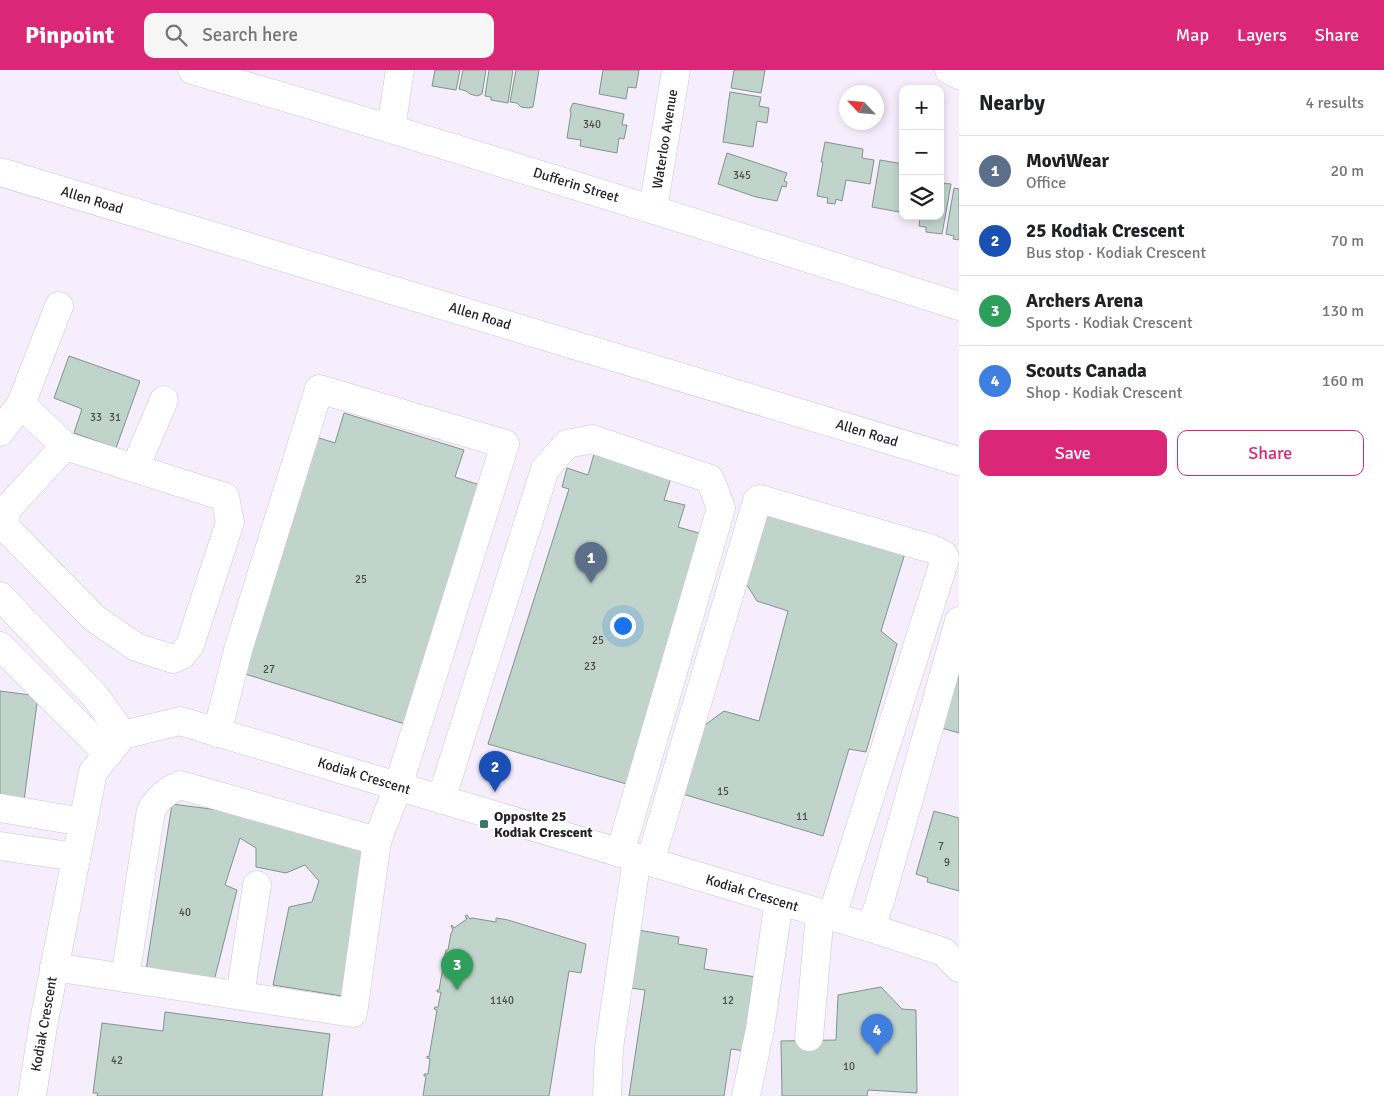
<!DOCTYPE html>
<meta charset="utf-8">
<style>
body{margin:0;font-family:Signika,sans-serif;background:#f6f6f6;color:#202124}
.controls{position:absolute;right:15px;top:15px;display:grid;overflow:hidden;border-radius:10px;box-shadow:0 2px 8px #0003}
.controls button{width:45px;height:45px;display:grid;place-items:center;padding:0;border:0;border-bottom:1px solid #e0e0e0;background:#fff;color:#202124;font:25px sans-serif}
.compass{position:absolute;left:839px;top:15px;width:45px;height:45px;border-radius:50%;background:#fff;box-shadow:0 2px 8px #0003;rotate:296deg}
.you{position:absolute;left:622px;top:555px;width:18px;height:18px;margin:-12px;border:4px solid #fff;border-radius:50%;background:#1a73e8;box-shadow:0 0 0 8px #1a73e833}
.badge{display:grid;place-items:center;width:32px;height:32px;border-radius:50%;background:#db2777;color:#fff;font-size:16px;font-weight:700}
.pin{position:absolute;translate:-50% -41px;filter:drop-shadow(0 1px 2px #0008)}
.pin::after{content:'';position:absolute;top:26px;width:18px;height:15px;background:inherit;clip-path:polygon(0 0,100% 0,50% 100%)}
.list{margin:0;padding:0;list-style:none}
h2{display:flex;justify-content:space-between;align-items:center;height:65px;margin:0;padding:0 20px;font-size:21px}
h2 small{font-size:16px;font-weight:400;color:#757577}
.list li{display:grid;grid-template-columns:32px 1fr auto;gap:15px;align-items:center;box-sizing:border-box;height:70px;padding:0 20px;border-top:1px solid #e0e0e0}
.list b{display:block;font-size:19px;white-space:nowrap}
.list p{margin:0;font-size:16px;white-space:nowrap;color:#757577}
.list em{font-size:16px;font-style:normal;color:#757577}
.actions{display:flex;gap:10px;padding:15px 20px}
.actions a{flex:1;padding:11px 0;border:1px solid #db2777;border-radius:10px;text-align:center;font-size:18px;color:#db2777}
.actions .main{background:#db2777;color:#fff}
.icon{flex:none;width:28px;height:28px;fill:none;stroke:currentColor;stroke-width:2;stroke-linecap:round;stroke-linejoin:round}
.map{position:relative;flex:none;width:959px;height:1026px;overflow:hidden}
header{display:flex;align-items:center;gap:30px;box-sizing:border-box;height:70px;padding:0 25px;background:#db2777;color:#fff}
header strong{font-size:24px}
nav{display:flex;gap:28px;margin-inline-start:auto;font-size:18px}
.search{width:350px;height:45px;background:#f6f6f6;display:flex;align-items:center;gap:12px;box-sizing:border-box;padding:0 18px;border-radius:10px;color:#757577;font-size:19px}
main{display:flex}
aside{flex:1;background:#fff}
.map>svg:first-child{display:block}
.building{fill:#c0d4cc;stroke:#81948c}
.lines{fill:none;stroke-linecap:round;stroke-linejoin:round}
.minor-casing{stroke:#cdc4d4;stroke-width:29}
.major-casing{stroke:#cdc4d4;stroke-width:29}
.minor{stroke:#fff;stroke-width:28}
.major{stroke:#fff;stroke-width:28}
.poi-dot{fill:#3c7a67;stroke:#fff;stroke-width:2}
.labels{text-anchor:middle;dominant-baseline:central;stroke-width:4.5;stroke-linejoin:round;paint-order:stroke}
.number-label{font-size:11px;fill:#4a4c4f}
.street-label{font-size:14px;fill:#221f25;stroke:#fff}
.poi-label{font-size:14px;font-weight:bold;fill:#221f25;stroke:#fff;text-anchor:start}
</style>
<header>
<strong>Pinpoint</strong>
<div class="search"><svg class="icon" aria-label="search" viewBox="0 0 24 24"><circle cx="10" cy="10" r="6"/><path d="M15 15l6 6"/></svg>Search here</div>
<nav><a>Map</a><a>Layers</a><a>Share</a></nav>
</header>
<main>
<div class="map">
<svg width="959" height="1026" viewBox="0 0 959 1026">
<rect width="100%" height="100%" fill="#f6edfd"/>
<!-- building -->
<g class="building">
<polygon points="435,0 460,0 456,20 432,16"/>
<polygon points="463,0 486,0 482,24 477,26 470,24 466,21 459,19"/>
<polygon points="489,0 513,0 508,33 491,30 491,27 485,26"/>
<polygon points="516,0 539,0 533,37 528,38 521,37 517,33 510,32"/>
<polygon points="603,0 639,0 636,18 628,17 626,29 599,24"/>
<polygon points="734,0 765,0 761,23 731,18"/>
<polygon points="730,22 761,27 759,36 769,38 767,53 757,51 753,77 723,72"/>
<polygon points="573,33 624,44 622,55 627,55 624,69 619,68 617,83 580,76 581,70 567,68 571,43 570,40"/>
<polygon points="825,72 863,79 862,88 874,90 870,114 846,110 842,131 836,129 835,134 827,133 828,128 817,126 823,92 821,92"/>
<polygon points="727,83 787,103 784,111 787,112 786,117 782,116 777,131 756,127 718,114"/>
<polygon points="880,90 903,94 903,133 901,133 899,142 872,137"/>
<polygon points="940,113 951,114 942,164 926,162 926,157 919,156 920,146 940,146"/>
<polygon points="954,118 959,119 959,170 953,169 954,166 946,164"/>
<polygon points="69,286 140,311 116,378 74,363 82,339 54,328"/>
<polygon points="344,343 464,380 455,407 483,416 408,655 239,602 313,366 335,373"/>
<polygon points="594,384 671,408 664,430 685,435 678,457 706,465 630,715 488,674 569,419 562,417 567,398 588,405"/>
<polygon points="762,437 906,480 881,561 897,574 866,682 849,679 823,766 676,722 694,663 724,641 759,651 788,541 757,531 742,507"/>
<polygon points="959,557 959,663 931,655"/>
<polygon points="0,621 38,626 23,738 0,734"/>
<polygon points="172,734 242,743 363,781 342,926 273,915 289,837 312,832 319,811 305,795 286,803 256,797 256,778 240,768 225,815 237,820 214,911 146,900"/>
<polygon points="934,741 959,748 959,821 927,812 928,808 916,804"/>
<polygon points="467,845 470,849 472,848 496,852 496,848 508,850 586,874 581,903 569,901 549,1026 423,1026 426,1006 424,1006 424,1004 428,1004 430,989 427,988 427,986 429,987 437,940 434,939 435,937 438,937 441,922 437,922 437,920 439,920 446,880 448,880 451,863 453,860 451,856 452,855 454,858 467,849 465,846"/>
<polygon points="632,859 679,867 678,874 707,879 704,899 756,907 745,981 731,979 724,1026 629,1026 645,920 624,917"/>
<polygon points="881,917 902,939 916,940 917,1023 868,1020 867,1026 782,1026 781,971 836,970 838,925"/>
<polygon points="165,942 330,964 322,1026 97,1026 98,1023 93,1023 102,953 163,961"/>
</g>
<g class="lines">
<!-- minor casing -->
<g class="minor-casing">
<g id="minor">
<path d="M192,0c257,75 512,155 767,236"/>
<polyline points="949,0 959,5"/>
<polyline points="391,58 400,0"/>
<polyline points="653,139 676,0"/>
<polyline points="21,334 65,376 225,427 230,452 190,575 182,585 173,589 136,577 94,548 5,457 6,440 65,376"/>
<polyline points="0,362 21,334 59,236"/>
<polyline points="135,398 164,330"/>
<polyline points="0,526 95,626 123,665"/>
<polyline points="0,576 108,684"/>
<path d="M217,663l21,-83 81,-261 186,55 -107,343 -21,54 -24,172 -228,-35 26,-168c8,-13 16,-19 29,-25l197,56"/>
<polyline points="441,730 545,399 567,374 592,369 710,409 721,438 620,783"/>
<polyline points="0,738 83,752"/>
<polyline points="0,776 76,787"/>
<polyline points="650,792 757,431 760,429 932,479 944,485 945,489 832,846"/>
<polyline points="871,858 881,828 959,551"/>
<polyline points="54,897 125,908"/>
<polyline points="240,926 257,815"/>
<polyline points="809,967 820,843"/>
<polyline points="32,1026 43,956 93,702 123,665 180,651 871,858 944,882 959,898"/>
<polyline points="607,1026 609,978 637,788"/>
<polyline points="746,1026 760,959 779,831"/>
</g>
</g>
<!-- major casing -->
<g class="major-casing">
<polyline id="major" points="0,102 959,391"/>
</g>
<!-- minor -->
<use href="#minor" class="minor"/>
<!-- major -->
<use href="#major" class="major"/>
</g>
<!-- markers -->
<rect class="poi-dot" x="479" y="749" width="10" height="10" rx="2.5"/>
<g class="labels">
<!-- number labels -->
<g class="number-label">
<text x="592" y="54">340</text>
<text x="742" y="105">345</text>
<text x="96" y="347">33</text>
<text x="115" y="347">31</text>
<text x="361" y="509">25</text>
<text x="598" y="570">25</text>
<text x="590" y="596">23</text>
<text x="269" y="599">27</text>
<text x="723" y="721">15</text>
<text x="802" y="746">11</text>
<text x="941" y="776">7</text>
<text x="947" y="792">9</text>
<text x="185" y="842">40</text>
<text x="502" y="930">1140</text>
<text x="728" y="930">12</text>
<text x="117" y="990">42</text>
<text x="849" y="996">10</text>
</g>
<!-- street labels -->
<g class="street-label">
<text transform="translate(665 69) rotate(-81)">Waterloo Avenue</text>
<text transform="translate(576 115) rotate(17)">Dufferin Street</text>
<text transform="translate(92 130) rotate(17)">Allen Road</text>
<text transform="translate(480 246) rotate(17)">Allen Road</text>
<text transform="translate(867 363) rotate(17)">Allen Road</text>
<text transform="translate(364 706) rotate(17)">Kodiak Crescent</text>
<text transform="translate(752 823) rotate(17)">Kodiak Crescent</text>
<text transform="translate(44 954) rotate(-80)">Kodiak Crescent</text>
</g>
<!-- poi labels -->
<g class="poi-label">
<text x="494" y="746">Opposite 25<tspan x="494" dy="16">Kodiak Crescent</tspan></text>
</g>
</g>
</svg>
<div class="controls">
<button>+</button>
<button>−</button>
<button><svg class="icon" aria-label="layers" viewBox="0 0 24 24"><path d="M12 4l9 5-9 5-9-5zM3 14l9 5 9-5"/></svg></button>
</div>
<svg class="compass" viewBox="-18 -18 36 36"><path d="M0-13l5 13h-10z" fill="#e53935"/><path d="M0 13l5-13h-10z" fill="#757577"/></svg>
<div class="you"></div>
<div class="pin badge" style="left:591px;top:513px;background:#5c6f8a">1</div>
<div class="pin badge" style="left:495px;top:722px;background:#1a4fb4">2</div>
<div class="pin badge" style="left:457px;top:920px;background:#2e9e5b">3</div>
<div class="pin badge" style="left:877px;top:985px;background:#3f7fe0">4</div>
</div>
<aside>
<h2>Nearby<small>4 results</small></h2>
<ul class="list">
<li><span class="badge" style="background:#5c6f8a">1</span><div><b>MoviWear</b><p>Office</p></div><em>20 m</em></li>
<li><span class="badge" style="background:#1a4fb4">2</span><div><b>25 Kodiak Crescent</b><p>Bus stop · Kodiak Crescent</p></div><em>70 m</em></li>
<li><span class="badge" style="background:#2e9e5b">3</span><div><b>Archers Arena</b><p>Sports · Kodiak Crescent</p></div><em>130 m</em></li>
<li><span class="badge" style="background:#3f7fe0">4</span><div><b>Scouts Canada</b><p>Shop · Kodiak Crescent</p></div><em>160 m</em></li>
</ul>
<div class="actions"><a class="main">Save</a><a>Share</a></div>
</aside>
</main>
